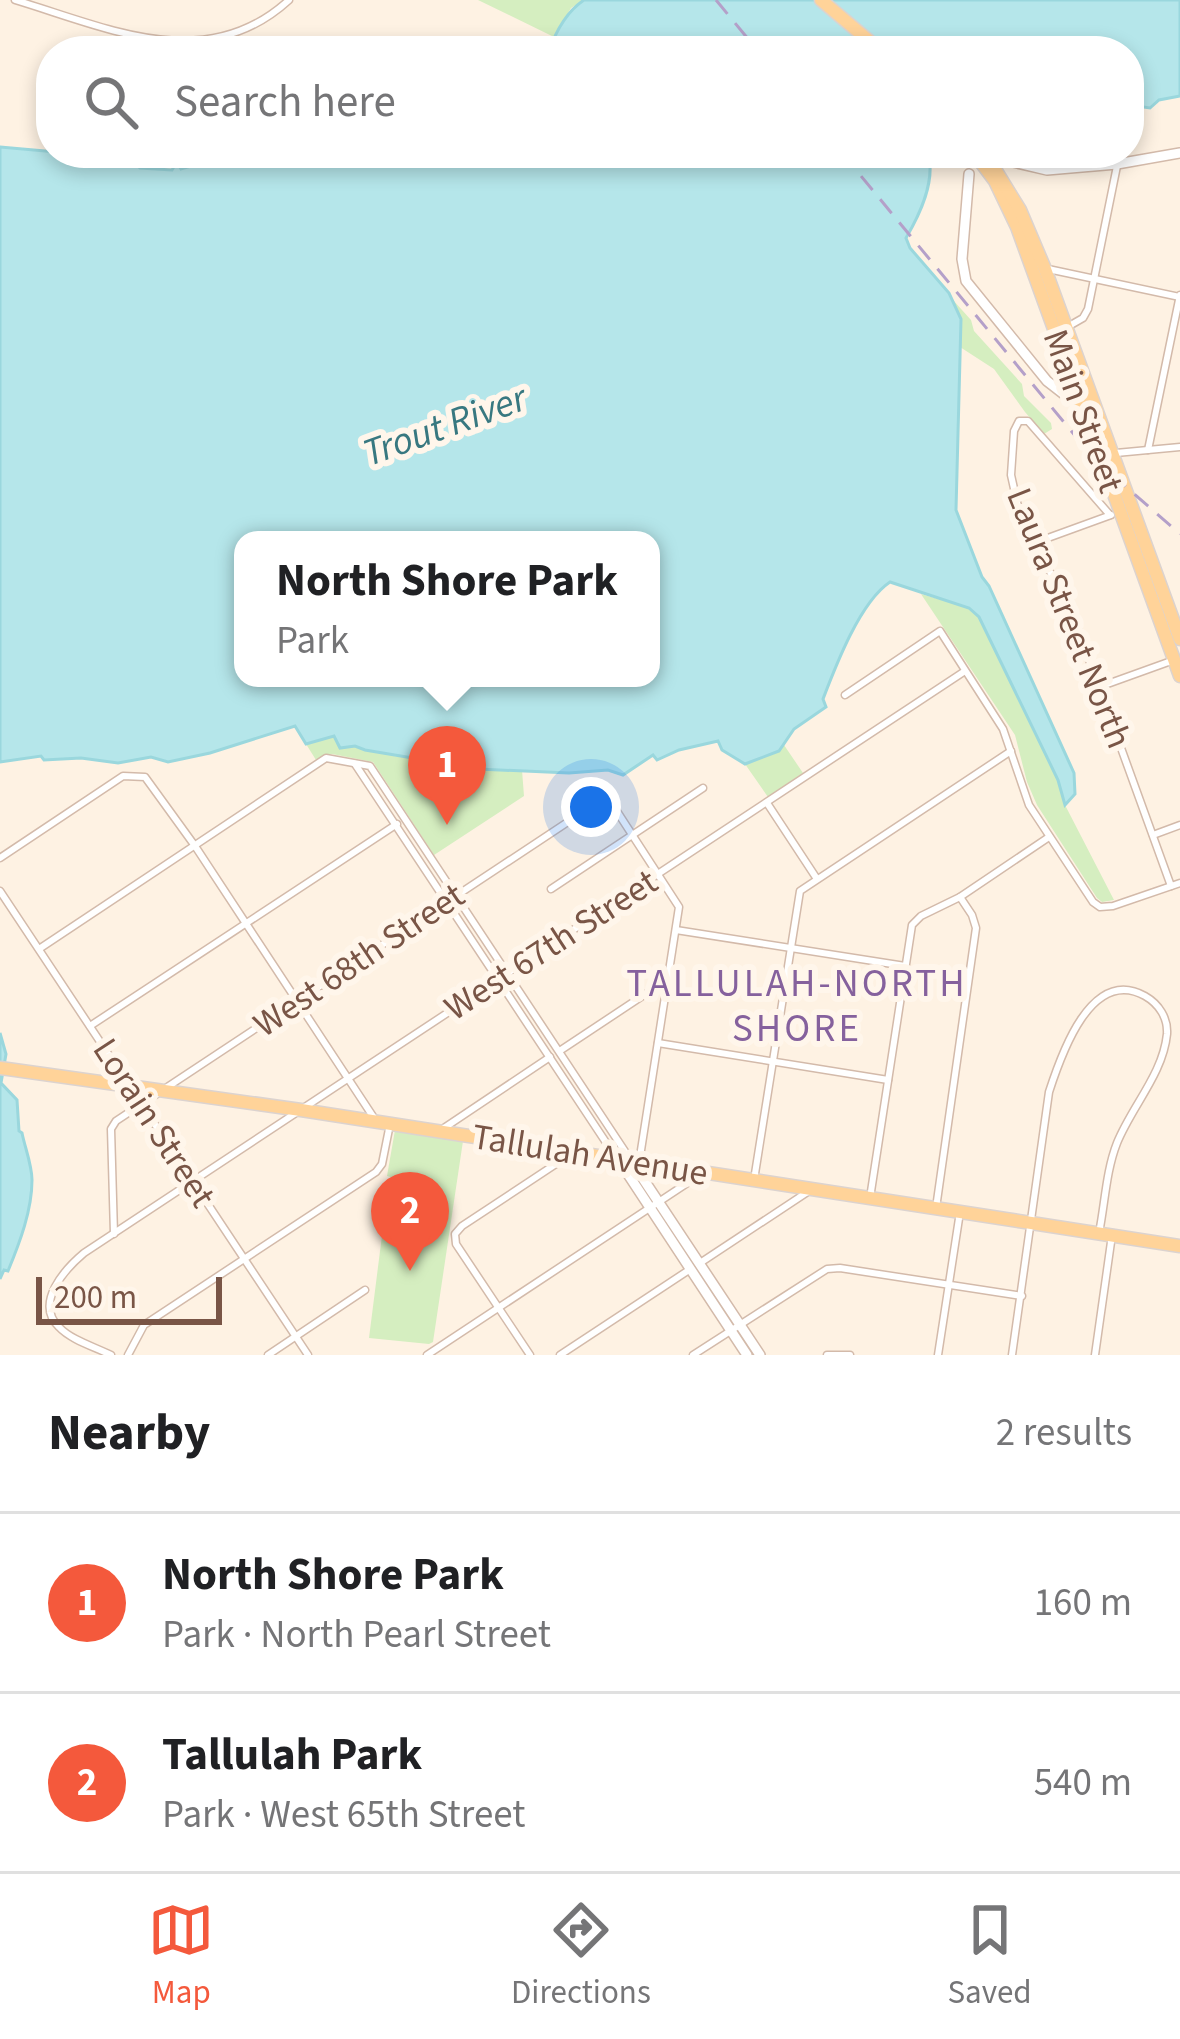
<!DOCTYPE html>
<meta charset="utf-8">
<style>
body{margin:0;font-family:"Source Sans 3",sans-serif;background:#f6f6f6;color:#202124}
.scale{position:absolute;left:36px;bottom:30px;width:186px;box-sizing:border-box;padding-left:12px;border:6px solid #795546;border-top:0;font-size:33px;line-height:42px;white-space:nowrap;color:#795546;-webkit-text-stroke:9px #fff6eb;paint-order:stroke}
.you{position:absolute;left:591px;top:807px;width:42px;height:42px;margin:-30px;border:9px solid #fff;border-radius:50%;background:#1a73e8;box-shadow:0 0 0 18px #1a73e833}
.badge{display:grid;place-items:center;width:78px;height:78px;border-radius:50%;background:#f4593c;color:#fff;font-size:39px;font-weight:700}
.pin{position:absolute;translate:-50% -99px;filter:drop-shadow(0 3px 6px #0008)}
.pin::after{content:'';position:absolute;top:63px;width:42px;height:36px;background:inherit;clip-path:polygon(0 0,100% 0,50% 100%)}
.popup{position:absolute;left:234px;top:531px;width:426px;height:156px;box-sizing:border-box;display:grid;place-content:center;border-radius:24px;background:#fff;filter:drop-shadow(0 3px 9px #0005);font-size:39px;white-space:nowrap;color:#757577}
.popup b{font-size:45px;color:#202124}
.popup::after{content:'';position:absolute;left:50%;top:100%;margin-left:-24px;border:24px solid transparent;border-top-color:#fff}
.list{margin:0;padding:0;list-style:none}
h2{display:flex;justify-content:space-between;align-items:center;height:156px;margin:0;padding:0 48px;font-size:51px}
h2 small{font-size:39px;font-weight:400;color:#757577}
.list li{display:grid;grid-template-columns:78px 1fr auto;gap:36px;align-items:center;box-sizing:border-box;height:180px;padding:0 48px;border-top:3px solid #e0e0e0}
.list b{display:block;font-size:45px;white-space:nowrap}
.list p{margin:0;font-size:39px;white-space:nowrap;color:#757577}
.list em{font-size:39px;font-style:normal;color:#757577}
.icon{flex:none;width:66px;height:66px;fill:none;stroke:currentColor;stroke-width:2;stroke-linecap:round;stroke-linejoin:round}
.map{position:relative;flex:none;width:1180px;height:1355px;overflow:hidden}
.search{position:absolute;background:#fff;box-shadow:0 6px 18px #0003;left:36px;right:36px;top:36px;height:132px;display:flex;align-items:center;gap:30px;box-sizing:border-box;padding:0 42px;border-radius:48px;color:#757577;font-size:45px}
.sheet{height:516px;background:#fff}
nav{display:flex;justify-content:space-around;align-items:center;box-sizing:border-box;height:168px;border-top:3px solid #e0e0e0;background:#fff;font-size:33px;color:#757577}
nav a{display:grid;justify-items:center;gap:6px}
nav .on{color:#f4593c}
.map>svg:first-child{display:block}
.green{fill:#d5eec0}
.water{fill:#b5e6ea;stroke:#9ad7dd;stroke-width:3;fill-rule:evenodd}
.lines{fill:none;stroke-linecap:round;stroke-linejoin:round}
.minor-casing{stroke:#d3baaa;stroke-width:9}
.tertiary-casing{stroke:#d3baaa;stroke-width:12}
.primary-casing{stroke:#dcd3cf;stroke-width:15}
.minor{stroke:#fff;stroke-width:6}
.tertiary{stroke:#fff;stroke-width:9}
.primary{stroke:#ffd399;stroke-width:12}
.rail{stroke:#b4a0c9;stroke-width:3;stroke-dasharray:18 12;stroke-linecap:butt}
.labels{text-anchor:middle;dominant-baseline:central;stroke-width:12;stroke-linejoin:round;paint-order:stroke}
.street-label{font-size:36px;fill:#795546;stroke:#fff6eb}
.water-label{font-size:39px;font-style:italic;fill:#387880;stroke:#fff6eb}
.neighbourhood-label{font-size:39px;letter-spacing:3px;fill:#85619d;stroke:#fff6eb}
</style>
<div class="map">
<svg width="1180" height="1355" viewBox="0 0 1180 1355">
<rect width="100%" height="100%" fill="#fef2e3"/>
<!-- green -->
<g class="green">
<polygon points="478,0 584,0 571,8 554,37"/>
<polygon points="953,300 971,320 974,331 1022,384 1024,396 1051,423 1052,429 1044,434 1025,412 994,369 960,347 961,319"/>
<polygon points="921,594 969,608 979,617 1058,780 1065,805 1114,900 1102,902 1097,898 1037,805 1027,782 1015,735"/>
<polygon points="335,736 340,748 355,746 366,750 478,769 522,770 524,796 434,855 373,762 332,754 316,760 306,744"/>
<polygon points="784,745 803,773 768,797 745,764 779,751"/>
<polygon points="395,1130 463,1141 433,1342 429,1344 369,1338 386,1204 394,1178 387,1176"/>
</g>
<!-- water -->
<g class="water">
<path d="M584,0h596v96l-21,4 -9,8 -21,-3v-54h-169l-19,-8 -5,8h-387c7,-20 17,-39 35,-51z"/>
<path d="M0,147l136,12 -1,4 5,5 32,2 3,-5h4l2,4 53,-16 13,5 24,-5h68l12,3 33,-3 12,3 1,-3c42,0 85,9 123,0h408c8,28 -8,61 -22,85l4,10 39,45 12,26 -5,191 26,67 7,9 85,187 1,21 -10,11 -7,-25 -79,-163 -10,-9 -79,-26c-30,20 -54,83 -67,117l3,8 -32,22 -15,22 -34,13 -23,-14 -4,-9 -39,9 -22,10 -4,-5 -30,20 -15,-5 -39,3 -91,-4 -113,-19 -10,-4 -15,2 -6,-12 -28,8 -11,-18 -85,27 -42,9 -17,-5 -33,6 -37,-5 -37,2 -3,-4 -41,6zM651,540v138h-408v-138z"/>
<path d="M0,1033l6,21 -5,29 16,17 2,31 3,2c3,15 10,32 10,47 0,30 -12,62 -24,91l-4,-1 -4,9z"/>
</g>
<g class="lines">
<!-- minor casing -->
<g class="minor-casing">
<g id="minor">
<path d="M15,0c93,28 191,76 274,0"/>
<polyline points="1048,269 1180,297"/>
<polyline points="1069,326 1083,318 1088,309 1117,166"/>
<polyline points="1148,450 1180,295"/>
<polyline points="1116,453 1180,447"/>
<polyline points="1110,515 1028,421 1019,421 1014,431 1011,475 1019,511 1075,621 1171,886"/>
<polyline points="1034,543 1111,515"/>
<polyline points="1099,687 1174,660"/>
<polyline points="845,695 940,631 1003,729 1029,805 1093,902 1100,907 1113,906 1180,883"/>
<polyline points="355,764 615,1156"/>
<polyline points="767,803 817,879"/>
<polyline points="1153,835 1180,825"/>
<polyline points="0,858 123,776 145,777 195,846 374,1118"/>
<polyline points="551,889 703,788"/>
<polyline points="0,891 308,1355"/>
<polyline points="676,930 905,966"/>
<polyline points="39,949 326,758 370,766 630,1159"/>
<polyline points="90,1026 397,824"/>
<polyline points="658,1043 888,1080"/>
<polyline points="561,1050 668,979"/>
<polyline points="441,1130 550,1057"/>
<polyline points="754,1180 800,891 1011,751"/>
<polyline points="870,1198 912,925 921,916 960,897 1049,837"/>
<polyline points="936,1208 976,928 972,915 960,897"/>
<polyline points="114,1234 111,1129 116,1121 607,796 679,907 639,1163"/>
<polyline points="700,1263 809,1191"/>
<path d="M111,1355c-16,-8 -40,-15 -52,-28 -25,-24 6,-58 25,-74l881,-582"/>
<polyline points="128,1355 144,1325 376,1172 382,1164 390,1124"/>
<polyline points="268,1355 365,1290"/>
<polyline points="427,1355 701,1174"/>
<polyline points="530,1355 456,1244 455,1234 462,1226 571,1154"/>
<polyline points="560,1355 689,1270"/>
<polyline points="693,1355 827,1269 840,1268 1022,1296"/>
<polyline points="827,1355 850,1355"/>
<polyline points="938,1355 960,1212"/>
<path d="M1012,1355l37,-263c12,-37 42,-126 96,-96 14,8 23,22 22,38 -4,40 -35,72 -50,109 -11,28 -12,60 -18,90"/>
<polyline points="1095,1355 1112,1235"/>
</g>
</g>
<!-- tertiary casing -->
<g class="tertiary-casing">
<g id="tertiary">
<polyline points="1000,159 1047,170 1117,164 1180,153"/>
<polyline points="969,174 962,259 966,281 1047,381 1065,395 1080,397"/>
<polyline points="618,1159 747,1355"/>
<polyline points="632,1162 760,1355"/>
</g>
</g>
<!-- primary casing -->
<g class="primary-casing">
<g id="primary">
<polyline points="821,0 881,51"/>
<polyline points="974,153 995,181 1017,227 1180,676"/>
<polyline points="985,153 1020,210 1045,269 1180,639"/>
<polyline points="0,1068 301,1110 1180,1246"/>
</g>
</g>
<!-- minor -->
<use href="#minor" class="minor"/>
<!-- tertiary -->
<use href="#tertiary" class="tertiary"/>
<!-- primary -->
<use href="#primary" class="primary"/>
<!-- rail -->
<g class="rail">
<polyline points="716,0 758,51"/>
<polyline points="842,153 1077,438 1124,485 1180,534"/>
</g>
</g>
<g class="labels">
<!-- street labels -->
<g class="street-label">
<text transform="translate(1083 411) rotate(70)">Main Street</text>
<text transform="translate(1069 618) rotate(68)">Laura Street North</text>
<text transform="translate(551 945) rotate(-33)">West 67th Street</text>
<text transform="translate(359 960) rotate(-34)">West 68th Street</text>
<text transform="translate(154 1123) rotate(57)">Lorain Street</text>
<text transform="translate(590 1155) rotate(9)">Tallulah Avenue</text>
</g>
<!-- water labels -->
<g class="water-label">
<text transform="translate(445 426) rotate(-20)">Trout River</text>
</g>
<!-- neighbourhood labels -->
<g class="neighbourhood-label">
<text x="797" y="984">TALLULAH-NORTH<tspan x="797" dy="45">SHORE</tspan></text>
</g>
</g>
</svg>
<div class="scale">200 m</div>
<div class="you"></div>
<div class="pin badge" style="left:447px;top:825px">1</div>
<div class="popup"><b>North Shore Park</b>Park</div>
<div class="pin badge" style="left:410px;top:1271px">2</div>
<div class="search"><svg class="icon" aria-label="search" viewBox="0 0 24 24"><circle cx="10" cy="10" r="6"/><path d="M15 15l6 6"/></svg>Search here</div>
</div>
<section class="sheet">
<h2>Nearby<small>2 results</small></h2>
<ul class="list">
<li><span class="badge">1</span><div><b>North Shore Park</b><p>Park · North Pearl Street</p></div><em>160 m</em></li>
<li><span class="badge">2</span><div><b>Tallulah Park</b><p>Park · West 65th Street</p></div><em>540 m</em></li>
</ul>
</section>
<nav>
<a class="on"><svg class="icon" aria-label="map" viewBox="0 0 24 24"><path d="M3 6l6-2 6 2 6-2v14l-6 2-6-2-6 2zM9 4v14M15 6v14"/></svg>Map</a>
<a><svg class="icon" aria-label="directions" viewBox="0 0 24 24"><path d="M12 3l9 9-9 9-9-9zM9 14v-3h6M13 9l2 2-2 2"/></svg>Directions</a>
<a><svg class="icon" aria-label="saved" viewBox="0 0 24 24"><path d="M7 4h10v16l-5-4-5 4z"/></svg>Saved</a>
</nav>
